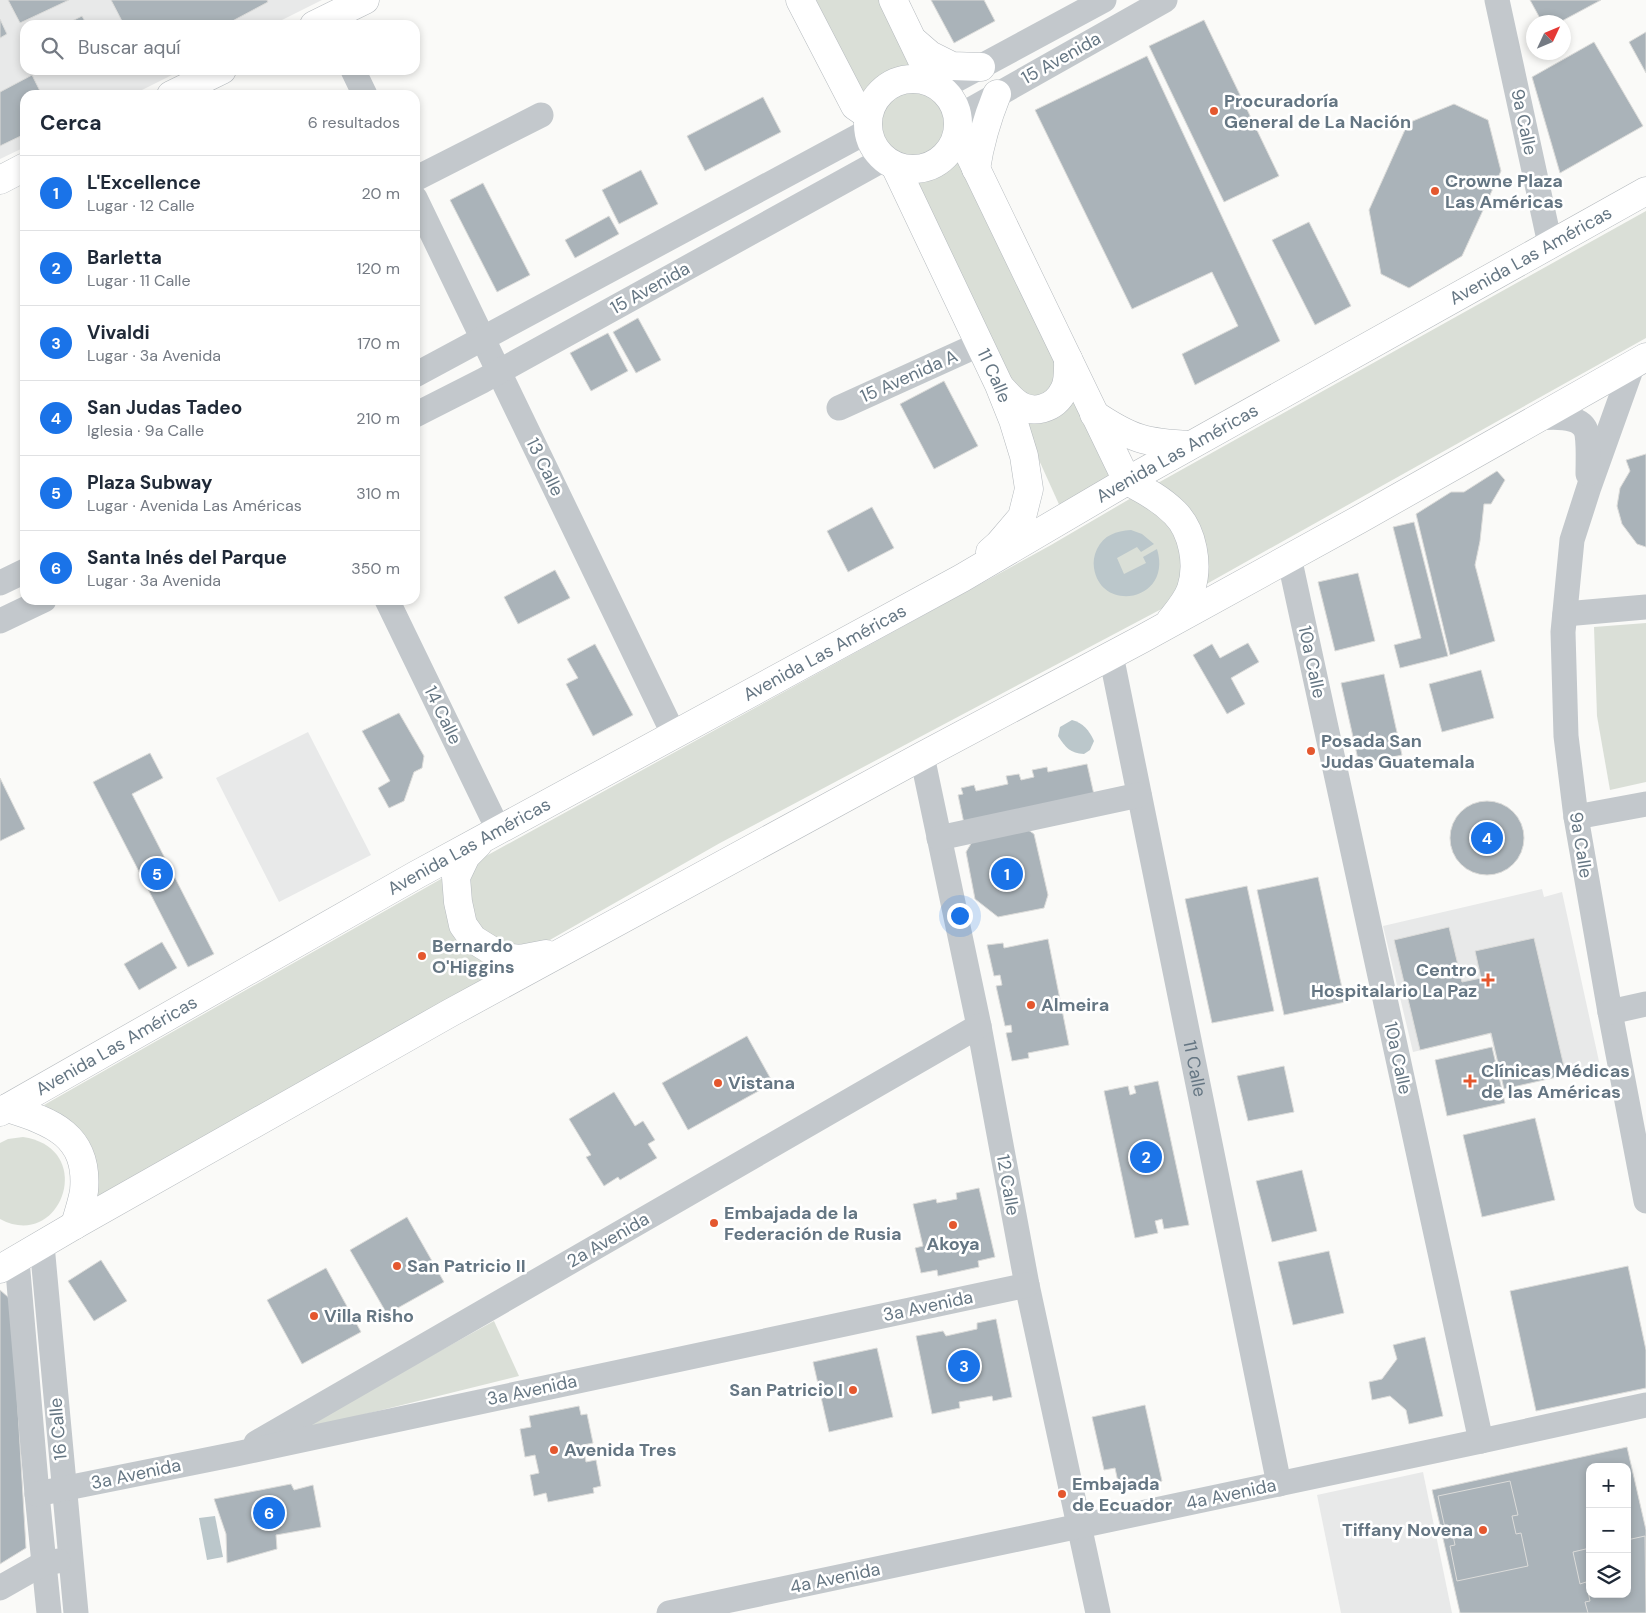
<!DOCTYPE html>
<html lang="es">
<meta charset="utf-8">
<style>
body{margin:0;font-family:"DM Sans",sans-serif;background:#f6f6f7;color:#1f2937}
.controls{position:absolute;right:15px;bottom:15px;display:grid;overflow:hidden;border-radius:10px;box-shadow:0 2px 8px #0003}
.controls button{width:45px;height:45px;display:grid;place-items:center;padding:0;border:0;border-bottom:1px solid #e0e1e3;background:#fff;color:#1f2937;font:25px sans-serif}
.compass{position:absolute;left:1526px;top:15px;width:45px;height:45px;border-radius:50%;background:#fff;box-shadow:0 2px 8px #0003;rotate:46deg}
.you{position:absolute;left:959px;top:915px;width:18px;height:18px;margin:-12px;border:4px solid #fff;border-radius:50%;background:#1a73e8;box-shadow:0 0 0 8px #1a73e833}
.badge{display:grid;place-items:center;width:32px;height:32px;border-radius:50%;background:#1a73e8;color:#fff;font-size:16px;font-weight:700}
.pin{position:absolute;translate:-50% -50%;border:2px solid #fff;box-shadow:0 1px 5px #0006}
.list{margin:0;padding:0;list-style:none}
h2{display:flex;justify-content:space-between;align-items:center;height:65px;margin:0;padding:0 20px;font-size:21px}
h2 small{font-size:16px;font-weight:400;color:#747a83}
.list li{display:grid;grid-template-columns:32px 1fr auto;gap:15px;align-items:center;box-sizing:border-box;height:75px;padding:0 20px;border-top:1px solid #e0e1e3}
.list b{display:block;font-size:19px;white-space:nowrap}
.list p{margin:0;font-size:16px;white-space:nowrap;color:#747a83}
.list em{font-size:16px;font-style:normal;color:#747a83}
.icon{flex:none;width:28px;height:28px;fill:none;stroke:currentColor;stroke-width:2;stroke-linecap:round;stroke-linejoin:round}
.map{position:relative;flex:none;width:1646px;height:1613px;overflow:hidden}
.search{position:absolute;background:#fff;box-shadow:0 2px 8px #0003;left:20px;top:20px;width:400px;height:55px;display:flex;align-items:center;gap:12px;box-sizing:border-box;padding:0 18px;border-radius:15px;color:#747a83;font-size:19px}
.panel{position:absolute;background:#fff;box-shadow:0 2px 8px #0003;left:20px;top:90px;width:400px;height:515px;border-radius:15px}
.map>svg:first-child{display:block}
.built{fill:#e8e9e9}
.green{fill:#dadfd7}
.water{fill:#bbc7cb}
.building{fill:#aab3b9;stroke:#dcdcda;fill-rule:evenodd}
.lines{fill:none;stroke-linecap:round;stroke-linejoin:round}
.major-casing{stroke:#b5babe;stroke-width:29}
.minor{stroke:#c3c8cc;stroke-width:25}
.major{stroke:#fff;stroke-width:28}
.poi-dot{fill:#e4572e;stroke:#fff;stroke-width:2}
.labels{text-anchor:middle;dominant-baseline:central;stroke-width:5;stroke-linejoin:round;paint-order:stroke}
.street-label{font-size:18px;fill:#657683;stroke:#fff}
.poi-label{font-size:18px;font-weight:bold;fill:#657683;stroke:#fff;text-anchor:start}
</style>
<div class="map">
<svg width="1646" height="1613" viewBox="0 0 1646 1613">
<rect width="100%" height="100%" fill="#fafaf8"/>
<!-- built -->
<g class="built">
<polygon points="0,0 322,0 272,25 25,25 25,70 182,70 132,95 25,95 25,147 0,159"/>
<polygon points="308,732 371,855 279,902 216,778"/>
<polygon points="1542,889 1544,897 1562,892 1600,1066 1504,1089 1490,1034 1413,1052 1383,926"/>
<polygon points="1423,1472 1452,1613 1341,1613 1317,1495"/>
</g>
<!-- green -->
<g class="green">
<polygon points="816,0 882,0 917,70 888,79 864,98"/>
<circle cx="913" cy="125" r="36"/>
<path d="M959,153l102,222 -17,25 -27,-5 -111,-218c26,-1 34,-8 53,-24z"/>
<polygon points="1646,211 1646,338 1203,586 1156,484"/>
<polygon points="1076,396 1119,478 1062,511 1020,418"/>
<polygon points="1133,497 1168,521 1180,541 1183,576 1169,605 720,843 527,953 503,951 469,923 468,866 1051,545"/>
<polygon points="1646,623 1646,782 1610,790 1597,716 1594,627"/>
<polygon points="448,875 452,902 509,964 92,1203 70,1122 44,1105"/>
<path d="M23,1137c75,11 38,115 -23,82v-76l8,-4z"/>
<polygon points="494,1321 519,1376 293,1432"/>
</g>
<!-- water -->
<g class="water">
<path d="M1131,530l11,4 12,10 -13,8 -4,-5 -20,11 7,16 22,-11 -3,-6 14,-8c16,52 -56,65 -63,19 -1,-6 0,-13 3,-19 7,-14 19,-18 34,-19z"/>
<path d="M1072,720c11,3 17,10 22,21l-4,9 -6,4c-14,-1 -18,-6 -26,-18l2,-9z"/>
<polygon points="215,1516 223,1557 207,1560 199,1518"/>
</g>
<!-- building -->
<g class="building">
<polygon points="8,0 69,0 20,23"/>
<polygon points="111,0 267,0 268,2 225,25 124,25"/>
<polygon points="931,0 984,0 995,21 954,43"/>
<polygon points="1530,0 1601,0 1560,22 1542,22"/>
<polygon points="82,16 87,25 64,25"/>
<polygon points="0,19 7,34 0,38"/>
<polygon points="1204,20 1279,176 1224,202 1149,46"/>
<polygon points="1646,32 1646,73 1629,42"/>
<polygon points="1594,42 1643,126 1560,173 1532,77"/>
<polygon points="1147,56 1280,341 1195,385 1182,354 1238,326 1212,272 1132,309 1035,110"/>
<polygon points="32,75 42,95 25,95 25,134 0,146 0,92"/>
<polygon points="763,97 781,132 705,171 687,136"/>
<polygon points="1454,104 1488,120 1501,171 1462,256 1409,288 1381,274 1369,210 1408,123"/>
<polygon points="641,170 658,204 619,224 602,190"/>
<polygon points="483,183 530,275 497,292 450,200"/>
<polygon points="609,216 619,234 575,258 565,240"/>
<polygon points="1309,222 1351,306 1315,325 1272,240"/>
<polygon points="638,318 661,360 636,373 613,332"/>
<polygon points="608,333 628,371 591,391 570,353"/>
<polygon points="944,381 978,446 934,469 900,404"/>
<polygon points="1646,454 1646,547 1637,544 1622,524 1617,506 1620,488 1630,471 1626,460"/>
<polygon points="1497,471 1505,480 1491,504 1484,504 1480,541 1475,565 1495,641 1450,655 1416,514 1451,492 1464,492"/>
<polygon points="872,507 894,548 848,572 827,531"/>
<polygon points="1414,522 1448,656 1400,668 1394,645 1421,638 1393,527"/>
<polygon points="555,570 570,598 518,624 504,597"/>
<polygon points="1358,573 1375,641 1335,651 1318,582"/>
<polygon points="1248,643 1259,662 1231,678 1245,704 1227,714 1193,655 1212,644 1220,658"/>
<polygon points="595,644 633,715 593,736 566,684 578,678 567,659"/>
<polygon points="1481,670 1494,718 1442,732 1429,684"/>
<polygon points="1384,674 1402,755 1359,764 1341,683"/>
<polygon points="399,713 424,756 422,768 414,772 404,801 389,808 378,788 390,781 362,731"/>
<polygon points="150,753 163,778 132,794 214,954 188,967 93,782"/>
<polygon points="1087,764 1095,799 965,828 958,795 963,794 961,788 974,785 976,791 1008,784 1006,776 1019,774 1021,780 1034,777 1032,770 1047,767 1048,772"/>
<polygon points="0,778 25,829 0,841"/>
<circle cx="1487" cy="838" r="37"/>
<polygon points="1021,825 1034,834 1048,895 1044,908 998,917 975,899 966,852 978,832"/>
<polygon points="1318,877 1345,1002 1284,1015 1257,890"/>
<polygon points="1247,886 1274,1011 1212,1023 1185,899"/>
<polygon points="1449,927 1462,982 1481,978 1475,951 1534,938 1566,1075 1504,1089 1491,1033 1420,1050 1394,940"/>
<polygon points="1048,939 1069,1045 1028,1053 1029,1058 1012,1061 1006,1033 1012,1032 1011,1025 1005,1026 996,986 1002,985 1000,975 994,976 987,945 1003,943 1004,948"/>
<polygon points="162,942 177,968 139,990 124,964"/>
<polygon points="747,1036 773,1083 688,1130 662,1083"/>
<polygon points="1492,1047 1505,1103 1447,1116 1435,1060"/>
<polygon points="1284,1066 1294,1112 1248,1121 1237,1076"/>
<polygon points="1158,1081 1189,1225 1164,1229 1162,1219 1155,1221 1158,1233 1135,1238 1104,1091 1128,1086 1130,1095 1136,1093 1134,1086"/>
<polygon points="614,1092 635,1126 643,1121 655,1140 648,1144 657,1158 620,1180 618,1177 604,1186 586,1157 591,1155 569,1119"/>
<polygon points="1535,1118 1555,1200 1482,1217 1463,1135"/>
<polygon points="1302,1170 1317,1231 1272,1242 1256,1181"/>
<polygon points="979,1188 995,1257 978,1261 979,1267 938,1276 937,1270 921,1273 915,1248 923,1246 913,1204 936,1199 937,1203 957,1199 956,1193"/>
<polygon points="407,1217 444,1282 387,1314 350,1250"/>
<polygon points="1329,1251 1344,1313 1293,1325 1278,1262"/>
<polygon points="101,1260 127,1301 94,1321 68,1281"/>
<polygon points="1628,1266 1646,1350 1646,1388 1536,1411 1510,1291"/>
<polygon points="326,1268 361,1332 302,1364 267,1300"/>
<polygon points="0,1290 8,1297 12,1307 26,1548 0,1564"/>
<polygon points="996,1319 1012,1397 993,1401 992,1396 959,1402 960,1408 932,1414 916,1336 943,1331 946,1336 977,1329 977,1323"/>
<polygon points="1425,1337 1443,1416 1409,1424 1406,1410 1390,1396 1372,1400 1369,1382 1382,1379 1397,1359 1393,1345"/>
<polygon points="877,1348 893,1417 829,1432 813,1362"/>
<polygon points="1145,1405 1162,1481 1133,1488 1131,1479 1118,1482 1115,1468 1104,1470 1092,1417"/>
<polygon points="579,1406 581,1415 587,1414 593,1443 583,1445 586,1462 596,1460 601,1486 593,1488 594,1493 548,1502 546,1493 534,1496 530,1475 539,1473 535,1455 525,1457 520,1429 531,1427 529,1416"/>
<path d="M1627,1447l19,83v83h-186l-28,-123zM1590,1467h37v127h-37z"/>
<polygon points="1510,1481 1518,1515 1512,1516 1516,1534 1521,1533 1528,1566 1457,1581 1450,1546 1455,1545 1451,1526 1445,1528 1438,1496"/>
<polygon points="291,1484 294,1490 313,1485 321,1527 276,1535 277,1549 227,1563 226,1534 214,1499"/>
<polygon points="1645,1536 1646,1613 1588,1613 1585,1602 1590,1601 1586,1582 1580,1584 1573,1552 1590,1548 1590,1594 1627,1594 1627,1540"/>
</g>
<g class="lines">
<!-- major casing -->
<g class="major-casing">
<g id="major">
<polyline points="800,0 855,106 868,115"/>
<polyline points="893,0 933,83"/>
<polyline points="314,25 365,0"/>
<polyline points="915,42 930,55 952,66 981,67"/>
<circle cx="913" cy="124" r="45"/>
<polyline points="171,95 222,70"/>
<path d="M958,131l169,350c17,9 34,18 48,32 18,18 24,52 16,76 -4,12 -13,22 -21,32"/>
<path id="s2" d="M895,166l104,219 14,35 11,36 5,33 -7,28 -23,27 -9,8"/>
<path d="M976,169c4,-27 11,-50 21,-75"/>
<polyline points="0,180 25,167"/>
<path d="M1001,388c5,5 9,10 14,14 17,14 40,7 49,-12 5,-9 4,-21 4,-31"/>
<path d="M1094,414c37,25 52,29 96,31"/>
<polyline points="478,844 466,856 456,877 458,902 463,925 473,939 502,957 520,959 546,954"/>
<path d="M7,1108c45,14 82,27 77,83 -2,12 -6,23 -9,34"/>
<path id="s3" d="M0,1112l416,-237 546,-297 165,-97 519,-290"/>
<polyline points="0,1269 75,1225 450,1013 922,756 1142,639 1360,519 1646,357"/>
</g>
</g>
<!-- minor -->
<g class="minor">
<polyline points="1497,0 1550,244"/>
<polyline points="353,70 365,95"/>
<polyline points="941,88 1104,0"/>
<polyline points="958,117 1165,0"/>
<polyline points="415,179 541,115"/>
<polyline points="415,198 674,735"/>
<polyline points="1633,364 1589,487 1572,540 1563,632 1566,736 1576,817 1610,1012 1646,1201"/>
<polyline points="415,375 868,131"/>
<polyline points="839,408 980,344"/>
<polyline points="415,415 482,381 884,159"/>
<path d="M1538,418c14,-1 45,-4 49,16 2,13 1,28 1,40"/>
<polyline points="1289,557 1481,1441"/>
<polyline points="0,583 25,571"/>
<polyline points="387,600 498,829"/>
<polyline points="1565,614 1646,607"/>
<polyline points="0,621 44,600"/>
<path id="s1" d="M1111,655l168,829"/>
<polyline points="922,756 979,1026 1027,1285 1098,1613"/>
<polyline points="1576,817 1646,804"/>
<polyline points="939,838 1139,795"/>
<polyline points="1610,1012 1646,1004"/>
<polyline points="42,1245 76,1613"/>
<polyline points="17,1260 37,1494 49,1613"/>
<polyline points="256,1443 979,1026"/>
<polyline points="37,1494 236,1454 1027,1285"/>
<polyline points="0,1588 44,1563 58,1561"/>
<polyline points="669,1613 1481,1441 1646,1405"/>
</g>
<!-- major -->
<use href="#major" class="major"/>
</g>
<!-- markers -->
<g class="poi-dot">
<circle cx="1214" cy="111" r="5"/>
<circle cx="1435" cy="191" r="5"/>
<circle cx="1311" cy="751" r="5"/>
<circle cx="422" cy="956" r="5"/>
<path d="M1485.5 972.5h5v5h5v5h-5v5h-5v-5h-5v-5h5z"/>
<circle cx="1031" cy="1005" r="5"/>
<path d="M1467.5 1073.5h5v5h5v5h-5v5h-5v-5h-5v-5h5z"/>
<circle cx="718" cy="1083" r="5"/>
<circle cx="714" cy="1223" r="5"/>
<circle cx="953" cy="1225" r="5"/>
<circle cx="397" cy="1266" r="5"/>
<circle cx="314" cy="1316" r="5"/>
<circle cx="853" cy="1390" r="5"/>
<circle cx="554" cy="1450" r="5"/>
<circle cx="1062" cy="1494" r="5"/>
<circle cx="1483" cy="1530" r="5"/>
</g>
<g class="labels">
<!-- street labels -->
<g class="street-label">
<text transform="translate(1061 58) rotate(-29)">15 Avenida</text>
<text transform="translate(1524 122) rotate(78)">9a Calle</text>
<text stroke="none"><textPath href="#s3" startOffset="1754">Avenida Las Américas</textPath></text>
<text transform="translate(650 288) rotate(-29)">15 Avenida</text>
<text transform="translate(909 376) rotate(-24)">15 Avenida A</text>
<text stroke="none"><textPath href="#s2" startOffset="232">11 Calle</textPath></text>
<text stroke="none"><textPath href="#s3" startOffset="1349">Avenida Las Américas</textPath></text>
<text transform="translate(545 467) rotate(64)">13 Calle</text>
<text stroke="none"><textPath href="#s3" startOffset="944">Avenida Las Américas</textPath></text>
<text transform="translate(1312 662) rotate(78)">10a Calle</text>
<text transform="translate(443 715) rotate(64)">14 Calle</text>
<text transform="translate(1581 845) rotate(81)">9a Calle</text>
<text stroke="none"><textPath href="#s3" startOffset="539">Avenida Las Américas</textPath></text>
<text stroke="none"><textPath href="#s3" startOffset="134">Avenida Las Américas</textPath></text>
<text transform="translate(1398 1058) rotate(78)">10a Calle</text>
<text stroke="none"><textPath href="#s1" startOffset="422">11 Calle</textPath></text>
<text transform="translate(1008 1185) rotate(80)">12 Calle</text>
<text transform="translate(608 1240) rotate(-30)">2a Avenida</text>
<text transform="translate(928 1306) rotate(-12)">3a Avenida</text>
<text transform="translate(532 1390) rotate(-12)">3a Avenida</text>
<text transform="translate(58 1429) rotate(-95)">16 Calle</text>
<text transform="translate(136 1474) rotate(-12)">3a Avenida</text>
<text transform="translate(1231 1494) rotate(-12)">4a Avenida</text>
<text transform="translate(835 1578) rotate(-12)">4a Avenida</text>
</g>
<!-- poi labels -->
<g class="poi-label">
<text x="1224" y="101">Procuradoría<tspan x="1224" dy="21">General de La Nación</tspan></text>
<text x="1445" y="181">Crowne Plaza<tspan x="1445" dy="21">Las Américas</tspan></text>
<text x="1321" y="741">Posada San<tspan x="1321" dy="21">Judas Guatemala</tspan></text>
<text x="432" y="946">Bernardo<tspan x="432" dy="21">O'Higgins</tspan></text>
<text x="1477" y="970" text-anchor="end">Centro<tspan x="1477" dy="21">Hospitalario La Paz</tspan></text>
<text x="1041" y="1005">Almeira</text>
<text x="1481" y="1071">Clínicas Médicas<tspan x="1481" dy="21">de las Américas</tspan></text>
<text x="728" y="1083">Vistana</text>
<text x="724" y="1213">Embajada de la<tspan x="724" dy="21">Federación de Rusia</tspan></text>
<text x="953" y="1244" text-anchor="middle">Akoya</text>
<text x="407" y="1266">San Patricio II</text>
<text x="324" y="1316">Villa Risho</text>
<text x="843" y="1390" text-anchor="end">San Patricio I</text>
<text x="564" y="1450">Avenida Tres</text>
<text x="1072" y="1484">Embajada<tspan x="1072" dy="21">de Ecuador</tspan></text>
<text x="1473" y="1530" text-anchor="end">Tiffany Novena</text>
</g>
</g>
</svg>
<div class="controls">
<button>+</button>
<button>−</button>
<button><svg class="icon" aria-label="layers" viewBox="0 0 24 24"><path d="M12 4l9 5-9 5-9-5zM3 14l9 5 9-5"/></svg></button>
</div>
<svg class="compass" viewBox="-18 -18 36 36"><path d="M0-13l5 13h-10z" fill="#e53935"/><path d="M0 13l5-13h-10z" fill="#747a83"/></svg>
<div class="you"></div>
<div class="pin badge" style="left:1007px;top:874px">1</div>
<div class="pin badge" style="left:1146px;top:1157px">2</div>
<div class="pin badge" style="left:964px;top:1366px">3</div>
<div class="pin badge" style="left:1487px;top:838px">4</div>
<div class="pin badge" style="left:157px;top:874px">5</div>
<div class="pin badge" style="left:269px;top:1513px">6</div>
<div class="search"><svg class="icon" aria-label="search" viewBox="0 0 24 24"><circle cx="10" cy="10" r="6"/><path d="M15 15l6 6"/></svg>Buscar aquí</div>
<section class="panel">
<h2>Cerca<small>6 resultados</small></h2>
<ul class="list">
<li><span class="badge">1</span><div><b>L'Excellence</b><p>Lugar · 12 Calle</p></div><em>20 m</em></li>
<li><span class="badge">2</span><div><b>Barletta</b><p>Lugar · 11 Calle</p></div><em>120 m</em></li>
<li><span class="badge">3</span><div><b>Vivaldi</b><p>Lugar · 3a Avenida</p></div><em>170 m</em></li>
<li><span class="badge">4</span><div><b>San Judas Tadeo</b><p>Iglesia · 9a Calle</p></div><em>210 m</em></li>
<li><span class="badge">5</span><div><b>Plaza Subway</b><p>Lugar · Avenida Las Américas</p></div><em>310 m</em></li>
<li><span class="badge">6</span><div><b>Santa Inés del Parque</b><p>Lugar · 3a Avenida</p></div><em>350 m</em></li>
</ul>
</section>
</div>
